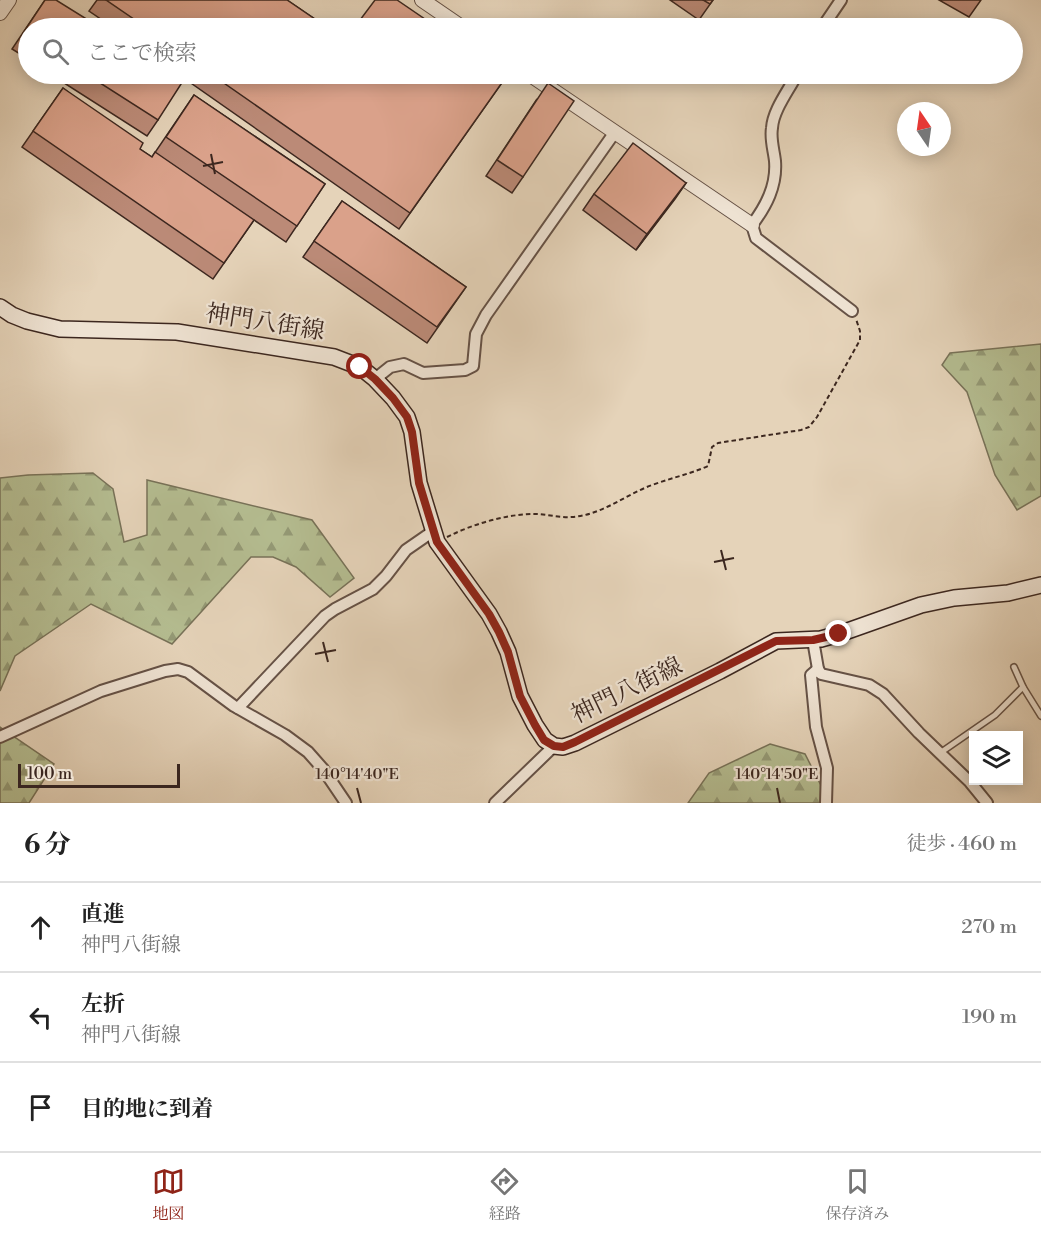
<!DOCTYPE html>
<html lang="ja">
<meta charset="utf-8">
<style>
body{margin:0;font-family:"Libre Bodoni","Noto Serif JP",serif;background:#f6f6f6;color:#222}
.controls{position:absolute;right:18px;bottom:18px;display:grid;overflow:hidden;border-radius:0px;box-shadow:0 3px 15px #0003}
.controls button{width:54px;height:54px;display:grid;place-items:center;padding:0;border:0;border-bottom:2px solid #e0e0e0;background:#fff;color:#222;font:30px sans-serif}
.compass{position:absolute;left:897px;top:102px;width:54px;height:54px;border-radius:50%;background:#fff;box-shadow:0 3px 15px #0003;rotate:347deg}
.scale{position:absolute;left:18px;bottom:15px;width:162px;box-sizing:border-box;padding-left:6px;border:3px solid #3c271f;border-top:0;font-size:16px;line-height:21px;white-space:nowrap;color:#3c271f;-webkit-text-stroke:4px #eee2d2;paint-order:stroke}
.stop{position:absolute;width:18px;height:18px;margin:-14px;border:4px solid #8f2418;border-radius:50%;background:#fff}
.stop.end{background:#8f2418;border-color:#fff;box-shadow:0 2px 6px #0008}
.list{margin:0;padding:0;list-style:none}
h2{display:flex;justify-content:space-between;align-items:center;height:78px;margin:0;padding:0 24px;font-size:26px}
h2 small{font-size:20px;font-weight:400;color:#767676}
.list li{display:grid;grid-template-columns:39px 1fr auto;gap:18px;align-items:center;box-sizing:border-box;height:90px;padding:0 24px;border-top:2px solid #e0e0e0}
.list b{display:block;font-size:22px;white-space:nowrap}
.list p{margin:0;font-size:20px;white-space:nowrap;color:#767676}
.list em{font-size:20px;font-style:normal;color:#767676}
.icon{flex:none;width:33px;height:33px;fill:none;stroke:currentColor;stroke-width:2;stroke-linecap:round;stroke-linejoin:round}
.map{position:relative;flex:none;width:1041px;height:803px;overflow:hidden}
.search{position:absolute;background:#fff;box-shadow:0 3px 15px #0003;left:18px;right:18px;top:18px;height:66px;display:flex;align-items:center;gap:15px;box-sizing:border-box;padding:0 21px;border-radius:33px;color:#767676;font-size:22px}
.sheet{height:348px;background:#fff}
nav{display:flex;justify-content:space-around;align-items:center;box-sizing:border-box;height:84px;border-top:2px solid #e0e0e0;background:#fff;font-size:16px;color:#767676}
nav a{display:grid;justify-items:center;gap:3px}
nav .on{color:#8f2418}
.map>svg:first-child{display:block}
.forest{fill:url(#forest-firs);stroke:#787258;stroke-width:1.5}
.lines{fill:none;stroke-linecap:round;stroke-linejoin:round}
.service-casing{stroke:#665246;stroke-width:8}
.minor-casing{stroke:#665246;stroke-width:14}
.tertiary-casing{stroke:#665246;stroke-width:16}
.secondary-casing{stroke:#3c271f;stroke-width:18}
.path{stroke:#3c271f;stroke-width:2;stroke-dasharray:4.5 3;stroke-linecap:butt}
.service{stroke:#eee2d2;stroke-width:5}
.minor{stroke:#eee2d2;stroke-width:10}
.tertiary{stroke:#eee2d2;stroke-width:14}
.secondary{stroke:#eee2d2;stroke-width:15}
.wall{fill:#bb8a77;stroke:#3c271f;stroke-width:1.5}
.shaded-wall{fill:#997161;stroke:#3c271f;stroke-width:1.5}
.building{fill:#daa18a;stroke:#3c271f;stroke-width:1.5}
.route{stroke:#8f2418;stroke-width:8}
.ticks{fill:none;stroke:#3c271f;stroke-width:2}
.labels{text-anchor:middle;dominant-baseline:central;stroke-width:4.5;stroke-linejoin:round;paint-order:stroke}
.street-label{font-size:24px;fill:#3c271f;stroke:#eee2d2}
.ticks-label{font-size:15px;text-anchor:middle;fill:#3c271f;stroke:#eee2d2;stroke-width:4.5;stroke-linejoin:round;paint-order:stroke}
</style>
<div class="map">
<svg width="1041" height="803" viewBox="0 0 1041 803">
<defs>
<pattern id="forest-firs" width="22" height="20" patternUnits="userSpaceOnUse" patternTransform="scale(1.5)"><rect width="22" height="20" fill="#b4bc90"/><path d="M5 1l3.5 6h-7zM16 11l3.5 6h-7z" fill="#949975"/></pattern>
</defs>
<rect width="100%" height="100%" fill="#e5d3b9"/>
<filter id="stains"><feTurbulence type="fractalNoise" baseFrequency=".00333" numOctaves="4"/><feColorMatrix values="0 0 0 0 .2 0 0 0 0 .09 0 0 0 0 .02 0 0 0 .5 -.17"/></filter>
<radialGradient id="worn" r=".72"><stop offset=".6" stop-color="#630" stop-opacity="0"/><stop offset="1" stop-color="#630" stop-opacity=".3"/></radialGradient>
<!-- forest -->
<g class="forest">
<polygon points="1041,344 1041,496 1017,510 995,475 967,392 942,365 950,353"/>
<polygon points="93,473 113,489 124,542 147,535 147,480 312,520 354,578 330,597 296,567 273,557 251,557 172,644 91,604 15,656 0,691 0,478 28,475"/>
<polygon points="0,727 54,764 29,803 0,803"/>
<polygon points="770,744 805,754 830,803 688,803 709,773"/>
</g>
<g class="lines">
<!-- service casing -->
<g class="service-casing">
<g id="service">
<polyline points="1014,667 1023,687 1041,716"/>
<polyline points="940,753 995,715 1023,687"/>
</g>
</g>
<!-- minor casing -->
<g class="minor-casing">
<g id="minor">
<polyline points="822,28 841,0"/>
<path d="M797,74c-8,16 -24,36 -25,54 -2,11 2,23 3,33 2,25 -9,45 -23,64l4,13 96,73"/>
<polyline points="375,379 390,367 404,364 423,373 465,370 473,366 476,334 486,315 615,132"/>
<polyline points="813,640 818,669 821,674 869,685 883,694 919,733 970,782 987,803"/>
<polyline points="818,669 811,675 816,727 827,768 826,803"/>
<polyline points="238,708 325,616 335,609 373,589 386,576 406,550 432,532"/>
<polyline points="0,737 101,691 165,671 178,669 188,672 234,706 285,735 308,752 323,769 346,803"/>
<polyline points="495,803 554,746"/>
</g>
</g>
<!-- tertiary casing -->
<g class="tertiary-casing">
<g id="tertiary">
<polyline points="422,0 463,28"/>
<polyline points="0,13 9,0"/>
<polyline points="529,74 752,225"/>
</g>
</g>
<!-- secondary casing -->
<g class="secondary-casing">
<polyline id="secondary" points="0,307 12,315 27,321 60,329 177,332 334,357 360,367 375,379 393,398 407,417 412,432 419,483 437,542 489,614 499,632 508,652 520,696 535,725 545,740 554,746 563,747 575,743 720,671 776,641 821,639 839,634 921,605 954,598 1008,593 1041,585"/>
</g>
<!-- path -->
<path class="path" d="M447,537c26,-13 59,-23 88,-23 12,0 25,4 37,3 30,-2 53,-22 80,-32 19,-7 38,-11 56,-19l4,-19 6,-4 83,-13 8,-3 8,-10 43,-77v-9l-4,-12"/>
<!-- service -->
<use href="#service" class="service"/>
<!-- minor -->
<use href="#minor" class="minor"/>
<!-- tertiary -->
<use href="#tertiary" class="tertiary"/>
<!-- secondary -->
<use href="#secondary" class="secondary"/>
</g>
<!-- wall -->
<g class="wall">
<polygon points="45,0 28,28 28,59 12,49"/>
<polygon points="97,0 287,0 328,28 114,28 89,11"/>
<polygon points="670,0 713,0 699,20"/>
<polygon points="939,0 981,0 969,17"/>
<polygon points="50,74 171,74 158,120 147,136"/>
<polygon points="178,74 501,74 506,77 399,229"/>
<polygon points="63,88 140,149 152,157 194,95 325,184 286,242 254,220 213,279 22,147"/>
<polygon points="537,99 523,177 512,193 486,176"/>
<polygon points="686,183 636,250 583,210 594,194"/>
<polygon points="342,201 466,287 427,343 303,257"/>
</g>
<!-- shaded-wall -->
<polygon class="shaded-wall" points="686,183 675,199 636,250 647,234"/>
<!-- building -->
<g class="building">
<polygon points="45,0 56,0 101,28 28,28 28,37 23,33"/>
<polygon points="106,0 287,0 328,28 147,28"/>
<polygon points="375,0 397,0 438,28 354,28"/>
<polygon points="703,0 713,0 710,4"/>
<polygon points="86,74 171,74 183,81 158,120"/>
<polygon points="211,74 501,74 506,77 410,213"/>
<polygon points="548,83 574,101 523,177 497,160"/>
<polygon points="63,88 143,143 140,149 152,157 155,152 254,220 224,263 33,131"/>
<polygon points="194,95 325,184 297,226 166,137"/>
<polygon points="633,143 686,183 647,234 594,194"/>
<polygon points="342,201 466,287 437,327 314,241"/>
</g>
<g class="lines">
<!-- route -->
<polyline class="route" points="360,367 375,379 393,398 407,417 412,432 419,483 437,542 489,614 499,632 508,652 520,696 535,725 544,740 554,746 563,747 575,742 776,641 813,640 839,634"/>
</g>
<!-- ticks -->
<path class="ticks" d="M211,154l4,20M203,166l20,-4M721,550l5,20M714,562l20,-4M323,642l5,20M315,654l21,-4M357,788l4,15M777,788l3,15"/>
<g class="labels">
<!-- street labels -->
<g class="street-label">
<text transform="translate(265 323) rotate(9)">神門八街線</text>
<text transform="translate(627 691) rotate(-26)">神門八街線</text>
</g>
</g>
<g class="ticks-label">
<text x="357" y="779">140°14'40"E</text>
<text x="777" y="779">140°14'50"E</text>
</g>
<rect width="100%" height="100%" filter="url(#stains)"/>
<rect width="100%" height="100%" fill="url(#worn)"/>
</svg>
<div class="controls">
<button><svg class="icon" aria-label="layers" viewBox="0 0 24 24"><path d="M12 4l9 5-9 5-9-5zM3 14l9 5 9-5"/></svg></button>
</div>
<svg class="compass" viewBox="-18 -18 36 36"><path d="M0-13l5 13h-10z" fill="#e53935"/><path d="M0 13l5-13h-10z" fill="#767676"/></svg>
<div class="scale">100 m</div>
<div class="stop" style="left:360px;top:367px"></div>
<div class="stop end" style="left:839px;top:634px"></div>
<div class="search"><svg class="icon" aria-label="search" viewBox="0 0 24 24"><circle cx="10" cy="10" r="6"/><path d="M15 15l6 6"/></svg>ここで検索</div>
</div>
<section class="sheet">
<h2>6 分<small>徒歩 · 460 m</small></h2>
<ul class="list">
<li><svg class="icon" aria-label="ahead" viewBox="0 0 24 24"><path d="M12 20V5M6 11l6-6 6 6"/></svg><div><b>直進</b><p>神門八街線</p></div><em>270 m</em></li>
<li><svg class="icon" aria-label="left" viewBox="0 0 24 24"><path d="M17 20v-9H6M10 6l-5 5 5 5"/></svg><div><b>左折</b><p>神門八街線</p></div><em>190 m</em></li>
<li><svg class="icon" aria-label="arrive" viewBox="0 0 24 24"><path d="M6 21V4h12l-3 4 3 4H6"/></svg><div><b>目的地に到着</b></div></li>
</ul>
</section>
<nav>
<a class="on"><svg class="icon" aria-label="map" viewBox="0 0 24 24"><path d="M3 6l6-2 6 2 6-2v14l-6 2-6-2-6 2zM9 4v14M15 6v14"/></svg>地図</a>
<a><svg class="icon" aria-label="directions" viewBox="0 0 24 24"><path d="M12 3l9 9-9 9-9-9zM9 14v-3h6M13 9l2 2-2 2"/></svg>経路</a>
<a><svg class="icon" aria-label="saved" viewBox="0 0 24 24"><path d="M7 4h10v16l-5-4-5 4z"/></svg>保存済み</a>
</nav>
